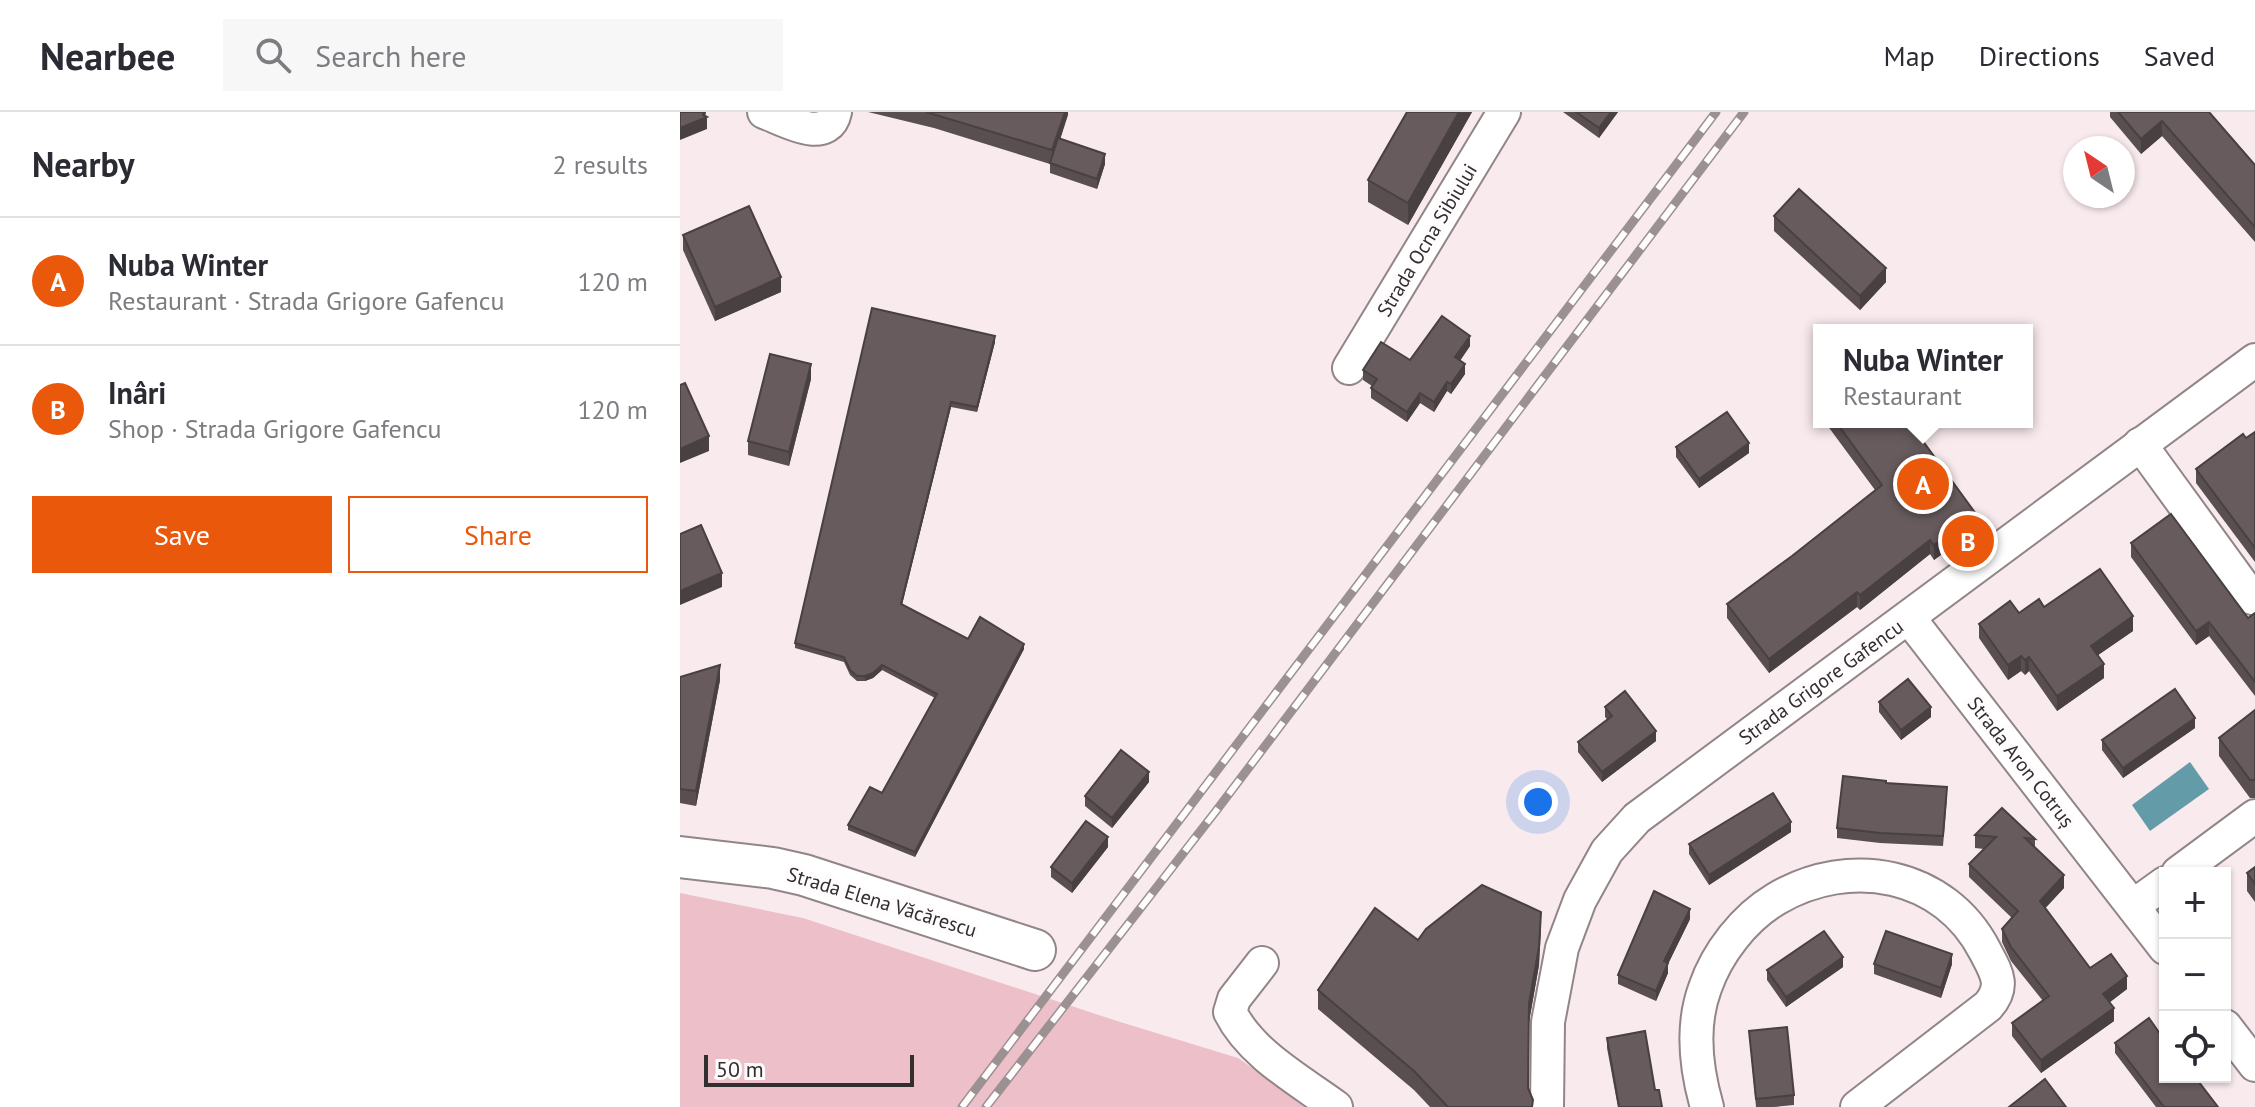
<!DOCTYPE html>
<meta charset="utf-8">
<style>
body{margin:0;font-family:"PT Sans",sans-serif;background:#f7f7f7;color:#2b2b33}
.controls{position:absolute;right:24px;bottom:24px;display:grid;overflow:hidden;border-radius:0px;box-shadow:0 2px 6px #0004}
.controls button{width:72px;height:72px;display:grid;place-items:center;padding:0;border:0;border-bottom:2px solid #e1e1e2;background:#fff;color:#2b2b33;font:40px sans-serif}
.compass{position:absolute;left:1383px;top:24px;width:72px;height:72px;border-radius:50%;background:#fff;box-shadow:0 2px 6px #0004;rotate:325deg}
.scale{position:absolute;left:24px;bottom:20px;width:210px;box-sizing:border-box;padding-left:8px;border:4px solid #332e2f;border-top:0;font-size:22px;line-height:28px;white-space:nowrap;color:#332e2f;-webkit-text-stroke:6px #fefcfc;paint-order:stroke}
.you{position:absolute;left:858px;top:690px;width:28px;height:28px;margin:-20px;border:6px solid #fff;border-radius:50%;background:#1a73e8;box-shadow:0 0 0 12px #1a73e833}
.badge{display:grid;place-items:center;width:52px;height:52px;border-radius:50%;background:#ea580c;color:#fff;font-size:26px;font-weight:700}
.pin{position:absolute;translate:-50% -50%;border:4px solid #fff;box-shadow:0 2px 8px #0006}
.popup{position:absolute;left:1133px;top:212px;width:220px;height:104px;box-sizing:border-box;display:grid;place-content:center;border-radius:0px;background:#fff;filter:drop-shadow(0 2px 6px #0005);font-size:26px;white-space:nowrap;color:#7c7c81}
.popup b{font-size:30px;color:#2b2b33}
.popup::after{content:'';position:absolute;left:50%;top:100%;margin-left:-16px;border:16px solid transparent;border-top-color:#fff}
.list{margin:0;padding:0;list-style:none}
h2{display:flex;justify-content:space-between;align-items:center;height:104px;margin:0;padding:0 32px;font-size:34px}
h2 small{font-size:26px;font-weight:400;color:#7c7c81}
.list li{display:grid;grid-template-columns:52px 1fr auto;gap:24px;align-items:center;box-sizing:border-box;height:128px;padding:0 32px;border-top:2px solid #e1e1e2}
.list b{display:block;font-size:30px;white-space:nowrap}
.list p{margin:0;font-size:26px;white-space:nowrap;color:#7c7c81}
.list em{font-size:26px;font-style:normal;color:#7c7c81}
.actions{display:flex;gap:16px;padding:24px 32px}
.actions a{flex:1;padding:18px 0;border:2px solid #ea580c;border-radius:0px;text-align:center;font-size:28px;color:#ea580c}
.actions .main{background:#ea580c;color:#fff}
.icon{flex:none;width:44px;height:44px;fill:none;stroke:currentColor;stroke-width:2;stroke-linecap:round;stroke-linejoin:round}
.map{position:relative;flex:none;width:1575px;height:995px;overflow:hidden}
header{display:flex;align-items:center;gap:48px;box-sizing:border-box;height:112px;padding:0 40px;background:#fff;border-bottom:2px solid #e1e1e2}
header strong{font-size:38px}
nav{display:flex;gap:44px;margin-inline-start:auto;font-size:28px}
.search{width:560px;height:72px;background:#f7f7f7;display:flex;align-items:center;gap:20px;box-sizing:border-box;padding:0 28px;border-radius:0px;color:#7c7c81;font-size:30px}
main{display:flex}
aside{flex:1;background:#fff}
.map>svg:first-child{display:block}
.green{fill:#edbfc8}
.water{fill:#639ba8}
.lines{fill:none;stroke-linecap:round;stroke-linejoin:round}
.minor-casing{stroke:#928587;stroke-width:36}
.tertiary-casing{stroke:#928587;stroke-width:44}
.minor{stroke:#fff;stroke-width:32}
.tertiary{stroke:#fff;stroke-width:40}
.rail-casing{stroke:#9b9193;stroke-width:9}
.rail{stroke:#fefcfc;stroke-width:6;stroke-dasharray:18;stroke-linecap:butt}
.wall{fill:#594e50}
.shaded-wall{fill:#484041}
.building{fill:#675b5d;stroke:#484041;stroke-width:2}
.labels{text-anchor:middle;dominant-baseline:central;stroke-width:8;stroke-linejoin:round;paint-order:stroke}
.street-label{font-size:20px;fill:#332e2f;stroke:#fefcfc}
</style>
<header>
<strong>Nearbee</strong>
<div class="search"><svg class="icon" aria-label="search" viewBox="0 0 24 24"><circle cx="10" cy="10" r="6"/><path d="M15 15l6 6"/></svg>Search here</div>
<nav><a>Map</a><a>Directions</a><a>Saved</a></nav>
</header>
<main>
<aside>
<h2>Nearby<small>2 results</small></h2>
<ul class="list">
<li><span class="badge">A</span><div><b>Nuba Winter</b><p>Restaurant · Strada Grigore Gafencu</p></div><em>120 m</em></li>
<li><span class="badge">B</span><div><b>Inâri</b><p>Shop · Strada Grigore Gafencu</p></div><em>120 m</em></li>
</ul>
<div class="actions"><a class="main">Save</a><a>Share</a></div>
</aside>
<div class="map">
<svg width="1575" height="995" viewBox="0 0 1575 995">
<rect width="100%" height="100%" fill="#f9ebed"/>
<!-- green -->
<polygon class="green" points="0,781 123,806 437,909 558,946 629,995 0,995"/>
<!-- water -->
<polygon class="water" points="1510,650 1529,677 1470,719 1452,693"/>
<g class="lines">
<!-- minor casing -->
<g class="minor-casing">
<g id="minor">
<path d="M84,0c19,7 64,34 71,0"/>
<polyline points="669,256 824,0"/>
<polyline points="1460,332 1572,486"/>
<polyline points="1229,506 1485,836"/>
<polyline points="1498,761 1575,704"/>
<polyline points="1453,794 1485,771"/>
<path d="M582,851l-28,36 -4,13c21,42 69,68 106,95"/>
<polyline points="1545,914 1575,953"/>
<polyline points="867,995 868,910 882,836 900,788 927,739 957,706 1575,248"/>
<path d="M1027,995c-11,-38 -16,-81 -2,-119 12,-35 39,-70 71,-89 74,-44 169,-26 209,52 11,21 21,35 3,55l-131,101"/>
</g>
</g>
<!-- tertiary casing -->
<g class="tertiary-casing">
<polyline id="tertiary" points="0,745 93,756 124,763 355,838"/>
</g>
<!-- minor -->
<use href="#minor" class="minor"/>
<!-- tertiary -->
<use href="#tertiary" class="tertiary"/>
<!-- rail casing -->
<g class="rail-casing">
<g id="rail">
<polyline points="282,995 1036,0"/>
<polyline points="306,995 536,699 1064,0"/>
</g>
</g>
<!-- rail -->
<use href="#rail" class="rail"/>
</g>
<!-- wall -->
<g class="wall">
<polygon points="188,0 388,0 380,27 425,52 417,77 370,61 370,52 254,16"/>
<polygon points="727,0 792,0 728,113 688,90 688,68"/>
<polygon points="883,0 938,0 919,26"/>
<polygon points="1430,0 1529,0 1575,53 1575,130 1482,24 1461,42 1430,5"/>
<polygon points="1094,104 1206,170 1180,198 1094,119"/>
<polygon points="3,123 101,180 35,209 3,138"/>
<polygon points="192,196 315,230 297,300 271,295 222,492 288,527 344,537 235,745 168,718 168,713 202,681 255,586 202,558 193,566 185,569 177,569 170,563 164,550 115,536 115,531"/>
<polygon points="790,234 780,249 785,262 771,282 767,279 754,300 740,291 727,310 691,286 691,276 692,274 683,268 683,258"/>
<polygon points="131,267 109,354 68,343 68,329"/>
<polygon points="1147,310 1229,310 1296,417 1254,448 1250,442 1180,498 1177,495 1089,561 1047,506 1047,492 1112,444 1195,378 1147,313"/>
<polygon points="1575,320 1575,450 1516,371 1516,357"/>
<polygon points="996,335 1069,341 1019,376 996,345"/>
<polygon points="1451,431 1568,506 1575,501 1575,584 1529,524 1516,533 1451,445"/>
<polygon points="1364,495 1453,519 1418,543 1424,566 1377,599 1349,559 1345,563 1341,559 1328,568 1299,526 1299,512"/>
<polygon points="0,565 40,568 16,694 0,691"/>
<polygon points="1199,590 1251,605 1221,628 1199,600"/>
<polygon points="925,595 976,629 922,670 898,640 898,630 928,608 925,605"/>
<polygon points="1575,598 1575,686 1570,686 1539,644 1539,626"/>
<polygon points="1515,616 1443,666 1422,638 1422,628"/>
<polygon points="469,670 432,716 405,694 405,684"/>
<polygon points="1206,671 1267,685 1263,734 1200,731 1157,726 1157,716"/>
<polygon points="1111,720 1029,773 1009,742 1009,732"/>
<polygon points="1295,723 1355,727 1355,736 1384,776 1365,796 1410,856 1447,877 1429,891 1434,909 1361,961 1332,924 1332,911 1363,889 1331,849 1322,830 1322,817 1332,806 1289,765 1289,752 1304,737 1295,736"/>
<polygon points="428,735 392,781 371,765 371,755"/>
<polygon points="1575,755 1575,790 1567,779 1567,761"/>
<polygon points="1010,807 988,852 988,861 976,889 938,872 938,863"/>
<polygon points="861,819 859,853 849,910 848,977 853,995 750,995 734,978 638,897 638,878 738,828"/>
<polygon points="1194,852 1272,852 1261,886 1194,862"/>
<polygon points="1163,855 1106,895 1087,868 1087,858"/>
<polygon points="1069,919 1114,983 1114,993 1094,995 1076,995"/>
<polygon points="927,926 975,978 982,995 938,995 927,936"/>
<polygon points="1435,931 1485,965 1538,995 1476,995 1435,941"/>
</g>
<!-- shaded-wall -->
<g class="shaded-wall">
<polygon points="23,0 26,0 25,6 27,5 27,17 0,28 0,16"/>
<polygon points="385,0 388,0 388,3 372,53 372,38"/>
<polygon points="779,0 792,0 728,113 728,91"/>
<polygon points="931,0 938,0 919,26 919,16"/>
<polygon points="1482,9 1482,24 1461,42 1461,27"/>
<polygon points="425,42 425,52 417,77 417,67"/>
<polygon points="1206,156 1206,170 1180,198 1180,184"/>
<polygon points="101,165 101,180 35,209 35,195"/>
<polygon points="315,224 315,230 297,300 297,295"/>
<polygon points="790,224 790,234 775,255 775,245"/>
<polygon points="131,252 131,267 109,354 109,340"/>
<polygon points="785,252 785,262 771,282 771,272"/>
<polygon points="767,270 767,279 754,300 754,290"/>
<polygon points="740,281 740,291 727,310 727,300"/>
<polygon points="271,290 271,295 221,497 221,492"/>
<polygon points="29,324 29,339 0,351 0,337"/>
<polygon points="1069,331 1069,341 1019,376 1019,367"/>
<polygon points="1296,402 1296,417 1254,448 1254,433"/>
<polygon points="1250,428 1250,442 1180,498 1180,483"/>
<polygon points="42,461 42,475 0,493 0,479"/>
<polygon points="1177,480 1177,495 1089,561 1089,547"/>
<polygon points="1453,504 1453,519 1411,548 1411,534"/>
<polygon points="1529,510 1529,524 1516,533 1516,519"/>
<polygon points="344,532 344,537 235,745 235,740"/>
<polygon points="1341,544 1341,559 1328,568 1328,553"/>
<polygon points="1349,545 1349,559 1345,563 1345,548"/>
<polygon points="1424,552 1424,566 1377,599 1377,584"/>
<polygon points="40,553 40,568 16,694 16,679"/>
<polygon points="202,553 202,558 193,566 185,569 185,564"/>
<polygon points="1251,595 1251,605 1221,628 1221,618"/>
<polygon points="1515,606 1515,616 1443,666 1443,656"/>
<polygon points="976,619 976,629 922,670 922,660"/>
<polygon points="469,660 469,670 432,716 432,706"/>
<polygon points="1111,710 1111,720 1029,773 1029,763"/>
<polygon points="428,725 428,735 392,781 392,771"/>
<polygon points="1384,763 1384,776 1360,802 1360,789"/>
<polygon points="1010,797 1010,807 988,852 988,861 976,889 976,879 984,849"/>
<polygon points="861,800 859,853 849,910 849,891"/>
<polygon points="1272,842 1272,852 1261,886 1261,876"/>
<polygon points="1163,845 1163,855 1106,895 1106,885"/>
<polygon points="1447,864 1447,877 1423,895 1423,882"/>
<polygon points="1434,896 1434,909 1361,961 1361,948"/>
</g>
<!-- building -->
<g class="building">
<polygon points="0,0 23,0 23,3 27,5 0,16"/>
<polygon points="246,0 385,0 372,38"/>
<polygon points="727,0 779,0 728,91 688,68"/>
<polygon points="896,0 931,0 919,16"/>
<polygon points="1438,0 1529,0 1575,53 1575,115 1482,9 1461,27"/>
<polygon points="378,26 425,42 417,67 370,51"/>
<polygon points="1119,77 1206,156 1180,184 1094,104"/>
<polygon points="69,94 101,165 35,195 3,123"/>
<polygon points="192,196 315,224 297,295 271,290 221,492 288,527 300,505 344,532 235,740 168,713 190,675 202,681 257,582 202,553 193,561 185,564 177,564 170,558 164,545 115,531"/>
<polygon points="762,204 790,224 775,245 785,252 771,272 767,270 754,290 740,281 727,300 691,276 697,267 683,258 701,230 730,248"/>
<polygon points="90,242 131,252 109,340 68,329"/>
<polygon points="5,271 29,324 0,337 0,273"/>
<polygon points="1047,300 1069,331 1019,367 996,335"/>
<polygon points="1156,310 1229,310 1296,402 1254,433 1250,428 1180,483 1177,480 1089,547 1047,492 1112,444 1202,373"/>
<polygon points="1575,320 1575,436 1516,357 1563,322 1566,326"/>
<polygon points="1491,402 1568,506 1575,501 1575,570 1529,510 1516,519 1451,431"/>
<polygon points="21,413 42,461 0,479 0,422"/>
<polygon points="1420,457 1453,504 1411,534 1424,552 1377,584 1349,545 1345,548 1341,544 1328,553 1299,512 1330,489 1339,501 1359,487 1364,495"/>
<polygon points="40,553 16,679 0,677 0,565"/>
<polygon points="1228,567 1251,595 1221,618 1199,590"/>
<polygon points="1495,577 1515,606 1443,656 1422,628"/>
<polygon points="945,579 976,619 922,660 898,630 932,604 925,595"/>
<polygon points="1575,598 1575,668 1570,668 1539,626"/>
<polygon points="441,638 469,660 432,706 405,684"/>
<polygon points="1163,664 1206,669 1206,671 1267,675 1263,724 1200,721 1157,716"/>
<polygon points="1093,681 1111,710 1029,763 1009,732"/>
<polygon points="1322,696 1355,727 1345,726 1384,763 1360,789 1410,856 1431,842 1447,864 1423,882 1434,896 1361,948 1332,911 1369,884 1331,835 1322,817 1338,799 1289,752 1316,725 1295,723"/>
<polygon points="406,709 428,725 392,771 371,755"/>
<polygon points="1575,755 1575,772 1567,761"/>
<polygon points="802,773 861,800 859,835 849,891 848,976 853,988 852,995 768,995 734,959 638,878 695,796 738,828 746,817"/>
<polygon points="974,779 1010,797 984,849 988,851 976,879 938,863"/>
<polygon points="1144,819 1163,845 1106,885 1087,858"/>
<polygon points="1206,819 1272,842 1261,876 1194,852"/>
<polygon points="1469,906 1485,929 1485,965 1515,965 1538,995 1484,995 1435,931"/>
<polygon points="1107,915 1114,983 1076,987 1069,919"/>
<polygon points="965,919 975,978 979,978 982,995 939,995 927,926"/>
<polygon points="1365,967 1386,995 1329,995"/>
</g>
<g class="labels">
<!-- street labels -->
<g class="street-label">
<text transform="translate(747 128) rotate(-59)">Strada Ocna Sibiului</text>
<text transform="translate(1141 570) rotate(-36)">Strada Grigore Gafencu</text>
<text transform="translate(1341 650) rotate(52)">Strada Aron Cotruș</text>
<text transform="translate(202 790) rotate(17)">Strada Elena Văcărescu</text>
</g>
</g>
</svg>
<div class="controls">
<button>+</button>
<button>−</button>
<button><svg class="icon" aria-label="locate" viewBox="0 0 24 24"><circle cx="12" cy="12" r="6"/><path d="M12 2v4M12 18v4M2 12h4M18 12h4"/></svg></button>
</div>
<svg class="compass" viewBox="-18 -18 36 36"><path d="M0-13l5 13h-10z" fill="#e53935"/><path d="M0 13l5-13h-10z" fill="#7c7c81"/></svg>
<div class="scale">50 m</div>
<div class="you"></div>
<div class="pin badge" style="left:1243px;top:372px">A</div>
<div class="popup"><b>Nuba Winter</b>Restaurant</div>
<div class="pin badge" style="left:1288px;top:429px">B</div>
</div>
</main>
